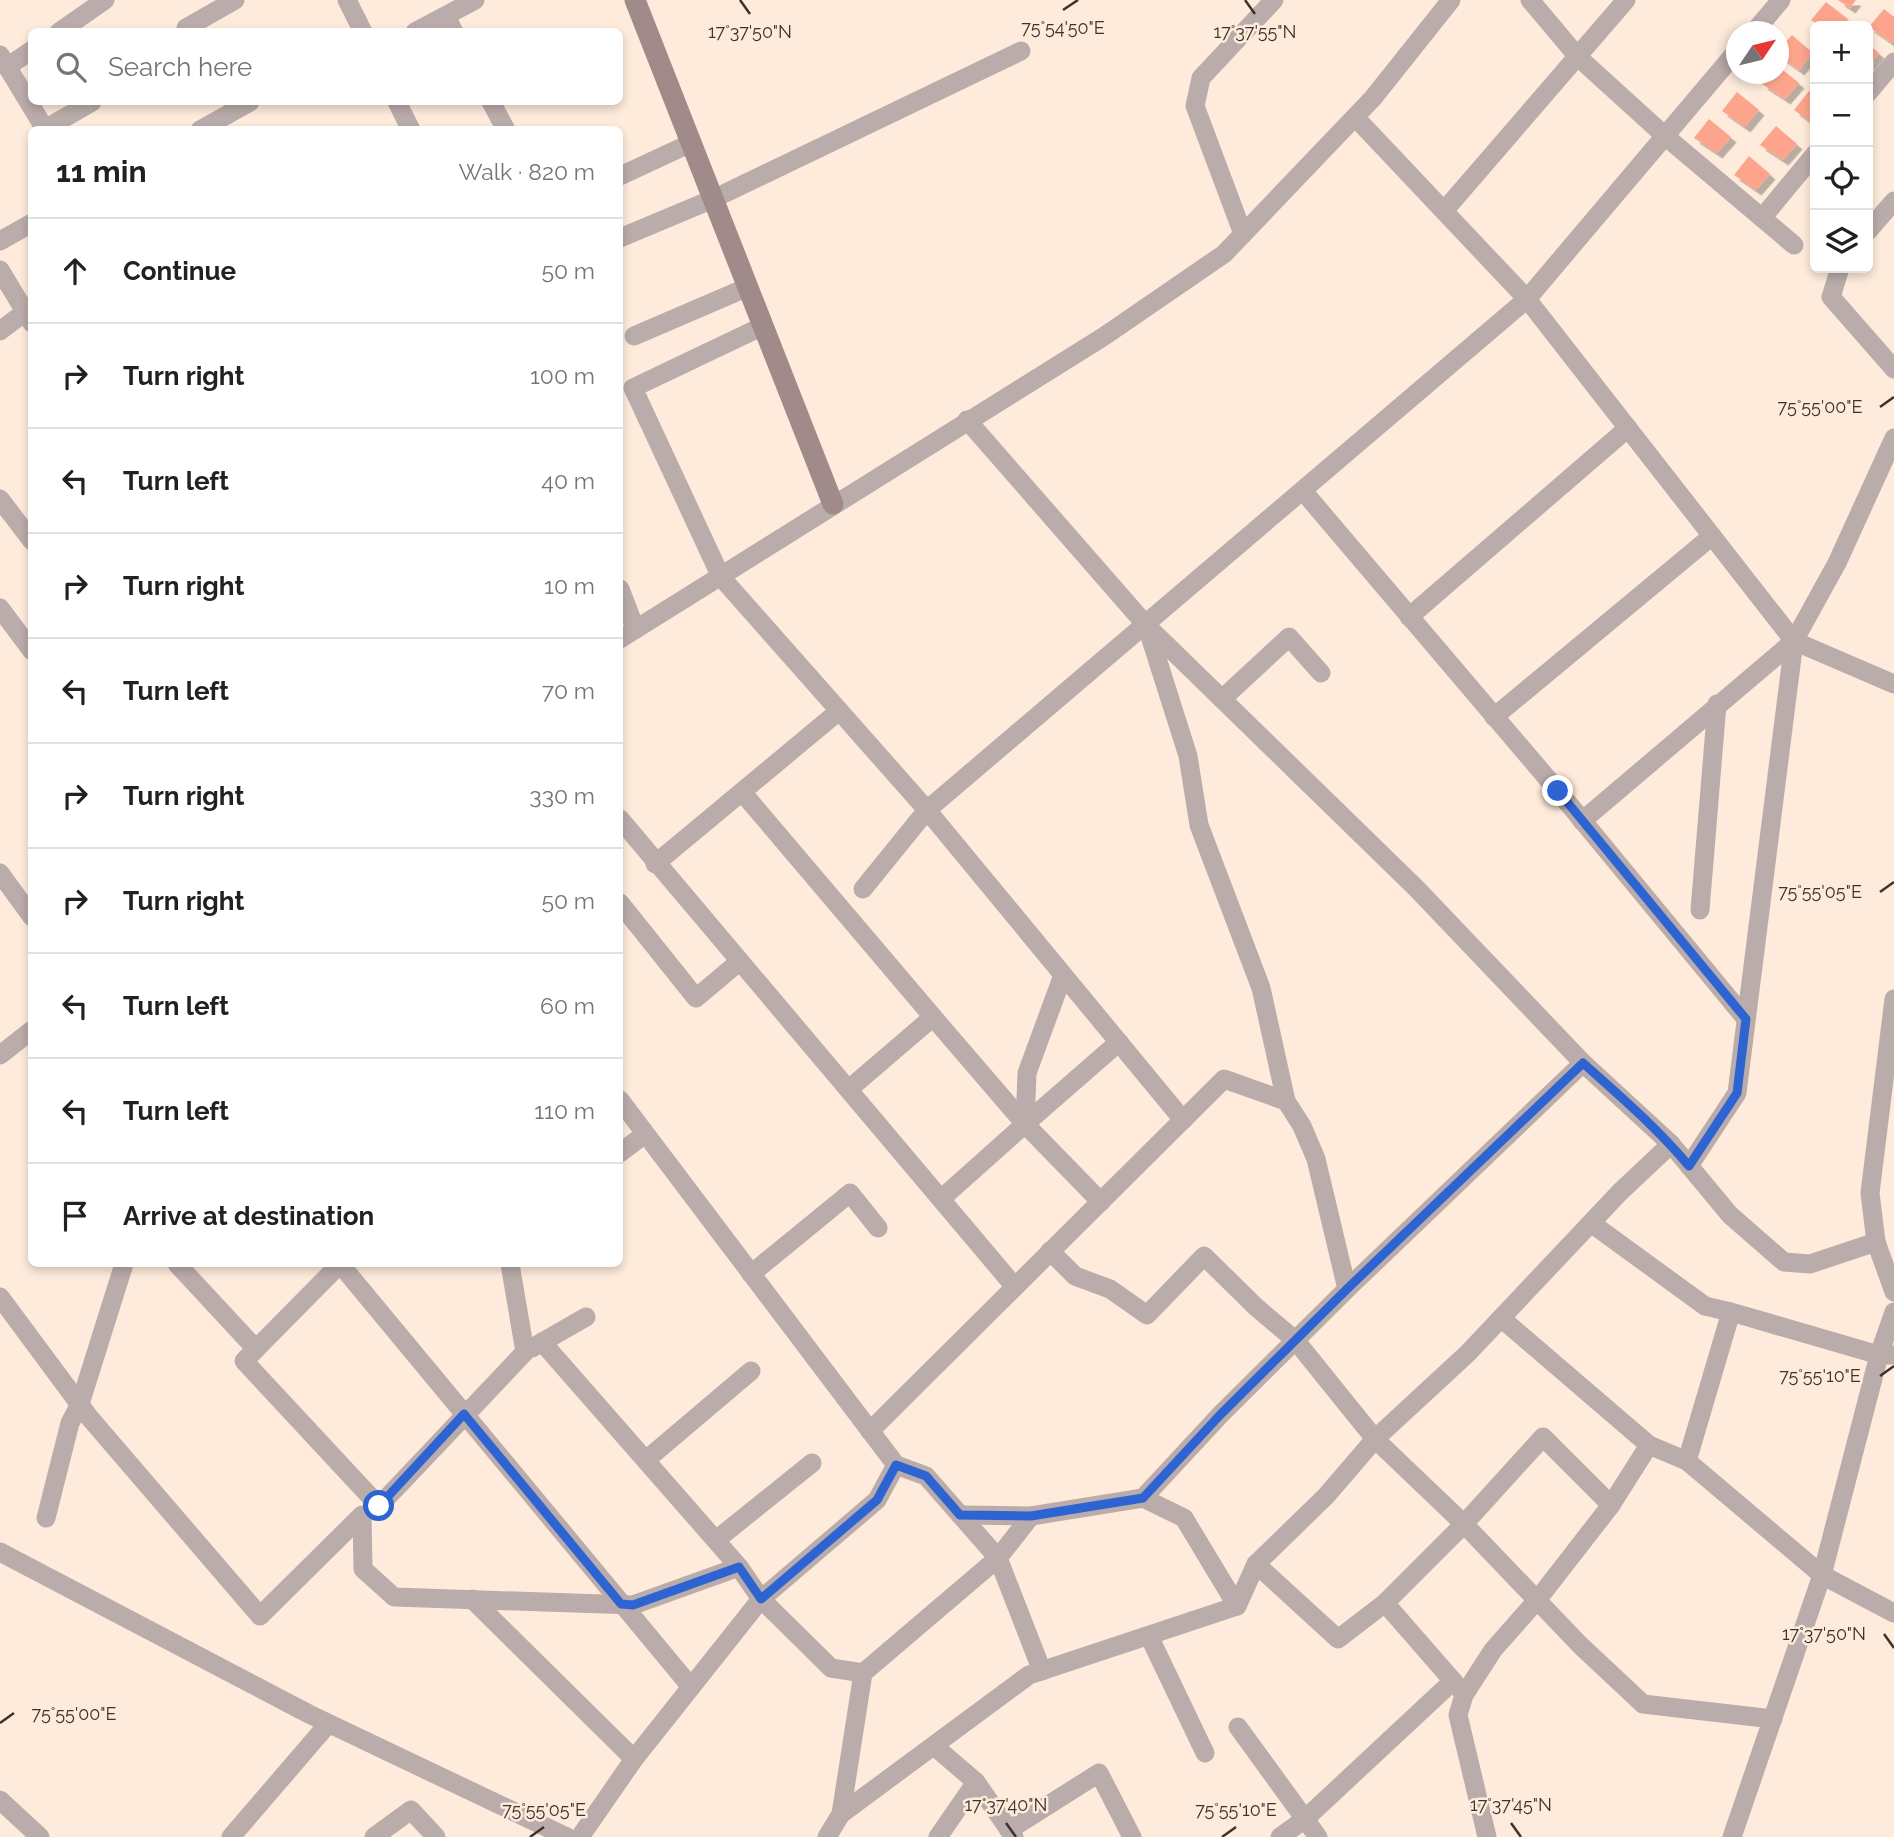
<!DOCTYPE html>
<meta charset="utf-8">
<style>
body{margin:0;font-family:Raleway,sans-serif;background:#f6f6f6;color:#202124}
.controls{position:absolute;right:21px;top:21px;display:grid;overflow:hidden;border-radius:10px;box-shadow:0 4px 10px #0003}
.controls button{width:63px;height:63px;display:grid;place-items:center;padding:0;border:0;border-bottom:2px solid #e0e0e0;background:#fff;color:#202124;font:35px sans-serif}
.compass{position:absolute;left:1726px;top:21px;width:63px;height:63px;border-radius:50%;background:#fff;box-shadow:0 4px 10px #0003;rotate:55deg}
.stop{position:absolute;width:21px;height:21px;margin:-16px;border:5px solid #2e64d2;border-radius:50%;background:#fff}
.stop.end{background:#2e64d2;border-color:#fff;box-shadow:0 2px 7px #0008}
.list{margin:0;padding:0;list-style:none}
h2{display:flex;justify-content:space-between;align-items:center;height:91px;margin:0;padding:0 28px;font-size:30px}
h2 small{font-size:23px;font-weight:400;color:#757577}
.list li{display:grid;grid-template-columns:46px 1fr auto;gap:21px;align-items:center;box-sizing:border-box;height:105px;padding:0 28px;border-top:2px solid #e0e0e0}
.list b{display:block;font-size:26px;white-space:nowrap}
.list em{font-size:23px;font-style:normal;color:#757577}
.icon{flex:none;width:38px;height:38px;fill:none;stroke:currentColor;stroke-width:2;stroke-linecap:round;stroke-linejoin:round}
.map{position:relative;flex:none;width:1894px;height:1837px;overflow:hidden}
.search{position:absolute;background:#fff;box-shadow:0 4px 10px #0003;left:28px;top:28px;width:595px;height:77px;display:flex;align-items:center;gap:18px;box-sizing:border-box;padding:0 24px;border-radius:10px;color:#757577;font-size:26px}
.panel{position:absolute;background:#fff;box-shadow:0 4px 10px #0003;left:28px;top:126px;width:595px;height:1141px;border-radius:10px}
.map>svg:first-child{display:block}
.building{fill:#fca48c;filter:url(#shadow)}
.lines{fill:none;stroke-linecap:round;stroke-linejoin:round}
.street{stroke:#baacab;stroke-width:19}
.secondary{stroke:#a08b8a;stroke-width:21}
.route{stroke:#2e64d2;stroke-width:9}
.ticks{fill:none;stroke:#3c332b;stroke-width:2.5}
.ticks-label{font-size:18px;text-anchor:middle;fill:#3c332b;stroke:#feebdb;stroke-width:5;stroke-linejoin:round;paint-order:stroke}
</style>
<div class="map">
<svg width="1894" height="1837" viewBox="0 0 1894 1837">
<defs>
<filter id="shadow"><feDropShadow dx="5.5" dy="5.5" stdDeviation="0" flood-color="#0004"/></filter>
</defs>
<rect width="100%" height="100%" fill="#feebdb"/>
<!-- building -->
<g class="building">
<polygon points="1838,0 1856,0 1850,8"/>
<polygon points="1826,2 1848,19 1842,26 1820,26 1811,20"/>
<polygon points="1884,9 1894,17 1894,40 1892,43 1869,27"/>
<polygon points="1792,35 1813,53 1799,70 1778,55 1778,51"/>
<polygon points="1868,44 1879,53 1868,66"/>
<polygon points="1778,66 1799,83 1785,99 1762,84 1770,74 1778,74"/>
<polygon points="1809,91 1815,97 1815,125 1794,110"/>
<polygon points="1737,92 1759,110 1745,127 1722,111"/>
<polygon points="1709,119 1731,137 1717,153 1694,138"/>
<polygon points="1776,126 1797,144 1783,160 1760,145"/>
<polygon points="1749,156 1770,174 1756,190 1734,175"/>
</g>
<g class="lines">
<!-- street -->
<g class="street">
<polyline points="347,0 363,32"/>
<polyline points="1530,0 1578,57 1665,136 1794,245"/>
<polyline points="446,16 454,32"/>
<polyline points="59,32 105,0"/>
<polyline points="186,32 186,28 235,0"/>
<polyline points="415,32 475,0"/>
<polyline points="1754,32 1781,0"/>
<polyline points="0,55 45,129 92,102"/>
<polyline points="7,67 32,50"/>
<polyline points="1868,93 1894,62"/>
<polyline points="397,102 411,130"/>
<polyline points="491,102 506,130"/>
<polyline points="1355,117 1527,299 1794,641 1737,1093 1689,1166"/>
<polyline points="200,130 250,102"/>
<polyline points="620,176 691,143"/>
<polyline points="1444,211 1626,0"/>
<polyline points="1762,218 1815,154"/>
<polyline points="1868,231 1894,201"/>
<polyline points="1243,234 1195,106 1201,78 1274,0"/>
<polyline points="620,238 713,199 1021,51"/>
<polyline points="0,241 32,223"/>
<polyline points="1840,268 1831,297 1894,369"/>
<polyline points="0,270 32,323"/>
<polyline points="763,326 633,388 721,577 927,810 1183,1120"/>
<polyline points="0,331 25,312"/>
<polyline points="634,336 748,287"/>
<polyline points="967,420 1146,625 1416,888 1583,1063 1671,1144 1730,1215 1784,1262 1810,1264 1876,1242"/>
<polyline points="1894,438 1837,563 1794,641 1894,684"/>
<polyline points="1303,491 1558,791 1746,1019"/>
<polyline points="0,499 32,541"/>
<polyline points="620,589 635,628"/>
<polyline points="0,608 32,651"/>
<polyline points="1409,617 1628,428"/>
<polyline points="1148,630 1188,756 1199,825 1261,988 1286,1101"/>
<polyline points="620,639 1103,337 1224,254 1373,98 1451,0"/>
<polyline points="1222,699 1289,637 1321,673"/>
<polyline points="1494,717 1712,536"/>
<polyline points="742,792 933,1017 849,1089"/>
<polyline points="620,819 1015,1287"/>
<polyline points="1582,821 1794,641"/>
<polyline points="655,864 839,711"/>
<polyline points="0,873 32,917"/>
<polyline points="863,889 927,810 1527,299 1736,52"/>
<polyline points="620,903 696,998 740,961"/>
<polyline points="1700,910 1717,704"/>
<polyline points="1894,999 1870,1193 1876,1242 1894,1292"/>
<polyline points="933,1017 1025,1124 1101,1202"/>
<polyline points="0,1055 32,1030"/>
<polyline points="620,1100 896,1465 877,1500 761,1599 831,1668 863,1673"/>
<polyline points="1025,1124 1119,1042"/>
<polyline points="620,1153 645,1134"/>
<polyline points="941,1199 1025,1124 1027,1073 1063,975"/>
<polyline points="1591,1223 1705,1306 1731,1312"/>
<polyline points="1050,1251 1075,1276 1110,1289 1147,1315 1204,1256 1256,1307 1296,1341 1375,1439 1464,1524 1543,1437 1611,1505"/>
<polyline points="177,1264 256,1349"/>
<polyline points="340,1264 244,1361 379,1506 525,1352 510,1264"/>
<polyline points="340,1264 691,1687"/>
<polyline points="751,1274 850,1193 878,1228"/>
<polyline points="1347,1289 1583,1063"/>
<polyline points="0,1297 89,1417 260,1616 362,1515 363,1569 394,1597 633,1605 739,1567 761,1599 634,1759 580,1837"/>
<polyline points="1501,1318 1649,1445 1687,1461 1822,1575 1894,1613"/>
<polyline points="542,1342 739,1567"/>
<polyline points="532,1348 586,1317"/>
<polyline points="870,1431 1224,1079 1286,1101 1302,1126 1316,1159 1347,1289 1221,1414 1143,1498"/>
<polyline points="646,1460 751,1371"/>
<polyline points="1687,1461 1731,1312 1879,1355 1894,1355"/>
<polyline points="896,1465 926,1476 998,1558 1042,1671"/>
<polyline points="960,1515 1031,1516 1143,1498 1184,1518 1237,1606"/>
<polyline points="46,1518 70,1423 80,1404 124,1264"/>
<polyline points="716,1540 812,1463"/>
<polyline points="0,1552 309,1714 567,1837"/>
<polyline points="1256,1564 1338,1639 1385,1603 1464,1524 1580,1645 1643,1704 1773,1719"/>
<polyline points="472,1599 634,1759"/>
<polyline points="1385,1603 1460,1689"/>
<polyline points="1149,1636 1205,1753"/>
<polyline points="1238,1727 1318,1837"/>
<polyline points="934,1746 976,1782"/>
<polyline points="0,1800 40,1837"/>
<polyline points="841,1814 863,1673 998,1558 1031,1516"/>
<polyline points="1009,1830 1099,1773 1132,1837"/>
<polyline points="231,1837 328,1724"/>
<polyline points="374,1837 411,1810 436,1837"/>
<polyline points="827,1837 841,1814 1029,1675 1237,1606 1256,1564 1326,1496 1375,1439 1468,1353 1620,1192 1671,1144"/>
<polyline points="938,1837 976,1782 1014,1837"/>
<polyline points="1280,1837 1305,1819 1453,1681"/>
<polyline points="1487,1837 1458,1715 1464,1695 1493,1650 1538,1599 1611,1505 1649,1445"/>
<polyline points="1732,1837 1822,1575 1879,1355 1894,1312"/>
</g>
<!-- secondary -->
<polyline class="secondary" points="635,0 833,504"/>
</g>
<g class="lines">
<!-- route -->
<path class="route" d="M379,1506l85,-92 157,190 12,1 106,-38 22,32 116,-99 19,-35 30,11 34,39 71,1 112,-18 77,-83 127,-126 236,-226c37,33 74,65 106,103l48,-73 9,-74 -188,-228"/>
</g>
<!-- ticks -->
<path class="ticks" d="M740,0l10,14M1245,0l10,14M1063,10l15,-10M1880,407l14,-10M1880,892l14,-10M1880,1376l14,-10M1884,1634l10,14M0,1723l14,-10M1006,1823l10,14M1511,1823l10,14M530,1837l14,-10M1222,1837l14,-10"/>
<g class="ticks-label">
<text x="1063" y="34">75°54'50"E</text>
<text x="750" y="38">17°37'50"N</text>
<text x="1255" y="38">17°37'55"N</text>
<text x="1820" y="413">75°55'00"E</text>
<text x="1820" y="898">75°55'05"E</text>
<text x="1820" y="1382">75°55'10"E</text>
<text x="1824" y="1640">17°37'50"N</text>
<text x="74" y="1720">75°55'00"E</text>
<text x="1006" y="1811">17°37'40"N</text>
<text x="1511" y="1811">17°37'45"N</text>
<text x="544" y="1816">75°55'05"E</text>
<text x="1236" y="1816">75°55'10"E</text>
</g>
</svg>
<div class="controls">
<button>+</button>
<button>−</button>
<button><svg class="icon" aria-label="locate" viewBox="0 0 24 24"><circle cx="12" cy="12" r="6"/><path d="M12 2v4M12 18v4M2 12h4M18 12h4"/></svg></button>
<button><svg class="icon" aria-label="layers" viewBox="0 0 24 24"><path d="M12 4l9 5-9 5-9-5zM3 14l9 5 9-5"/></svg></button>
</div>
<svg class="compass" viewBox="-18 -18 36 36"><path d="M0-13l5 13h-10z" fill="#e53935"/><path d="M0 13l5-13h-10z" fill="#757577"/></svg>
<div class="stop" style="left:379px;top:1506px"></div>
<div class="stop end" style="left:1558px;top:791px"></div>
<div class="search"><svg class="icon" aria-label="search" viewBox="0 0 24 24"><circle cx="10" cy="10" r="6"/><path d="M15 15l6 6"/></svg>Search here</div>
<section class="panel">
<h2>11 min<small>Walk · 820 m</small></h2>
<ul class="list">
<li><svg class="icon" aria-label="ahead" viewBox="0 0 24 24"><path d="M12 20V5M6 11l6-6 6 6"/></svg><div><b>Continue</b></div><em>50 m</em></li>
<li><svg class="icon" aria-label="right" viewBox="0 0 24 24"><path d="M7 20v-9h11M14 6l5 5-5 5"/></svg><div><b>Turn right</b></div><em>100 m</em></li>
<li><svg class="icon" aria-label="left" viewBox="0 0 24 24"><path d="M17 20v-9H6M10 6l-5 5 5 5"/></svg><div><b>Turn left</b></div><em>40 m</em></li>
<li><svg class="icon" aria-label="right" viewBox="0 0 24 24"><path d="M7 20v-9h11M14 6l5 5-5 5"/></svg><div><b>Turn right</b></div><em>10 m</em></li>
<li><svg class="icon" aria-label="left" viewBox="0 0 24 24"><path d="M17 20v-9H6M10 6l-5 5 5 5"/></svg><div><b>Turn left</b></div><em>70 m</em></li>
<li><svg class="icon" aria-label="right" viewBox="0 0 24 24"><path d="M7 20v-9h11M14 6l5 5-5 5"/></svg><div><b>Turn right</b></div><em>330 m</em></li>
<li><svg class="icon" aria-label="right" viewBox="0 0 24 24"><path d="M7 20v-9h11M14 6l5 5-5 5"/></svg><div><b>Turn right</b></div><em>50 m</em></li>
<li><svg class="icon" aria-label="left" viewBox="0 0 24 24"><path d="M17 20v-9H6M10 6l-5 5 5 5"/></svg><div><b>Turn left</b></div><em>60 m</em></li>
<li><svg class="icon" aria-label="left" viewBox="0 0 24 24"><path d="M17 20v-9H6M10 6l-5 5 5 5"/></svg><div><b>Turn left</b></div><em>110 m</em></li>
<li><svg class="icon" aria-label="arrive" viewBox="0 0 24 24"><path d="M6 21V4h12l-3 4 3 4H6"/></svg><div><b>Arrive at destination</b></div></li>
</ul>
</section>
</div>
